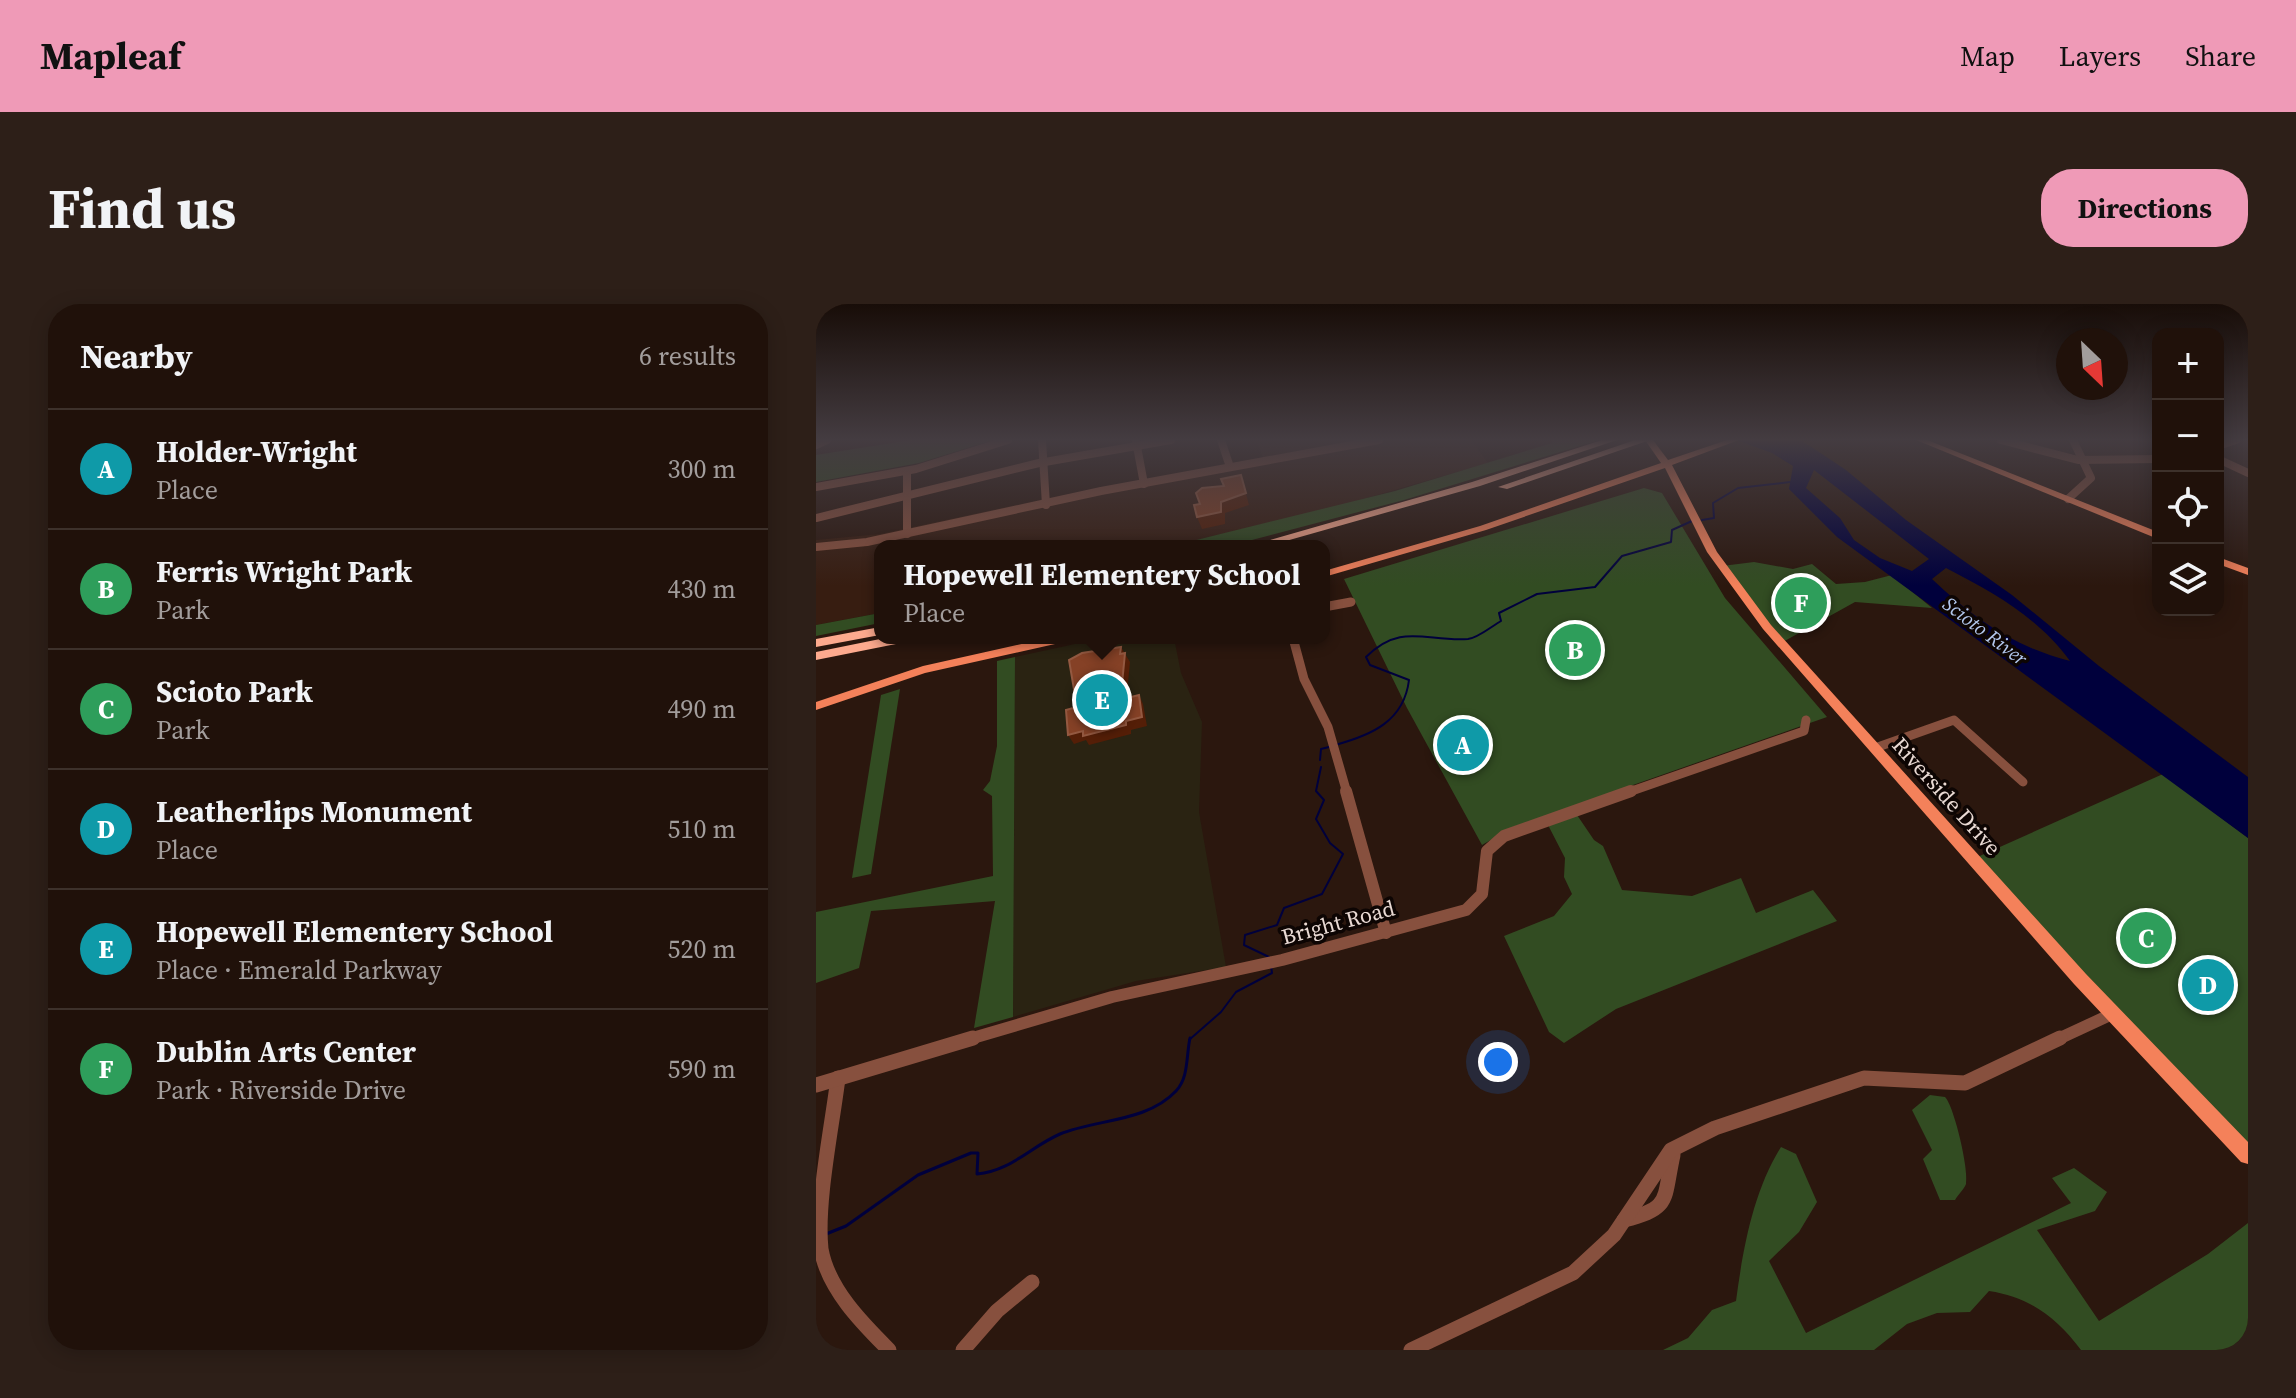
<!DOCTYPE html>
<meta charset="utf-8">
<style>
body{margin:0;font-family:"Source Serif 4",serif;background:#2d1f18;color:#f1f3f6}
.controls{position:absolute;right:24px;top:24px;display:grid;overflow:hidden;border-radius:16px;box-shadow:0 4px 20px #0003}
.controls button{width:72px;height:72px;display:grid;place-items:center;padding:0;border:0;border-bottom:2px solid #3d312b;background:#20110a;color:#f1f3f6;font:40px sans-serif}
.compass{position:absolute;left:1240px;top:24px;width:72px;height:72px;border-radius:50%;background:#20110a;box-shadow:0 4px 20px #0003;rotate:155deg}
.you{position:absolute;left:682px;top:758px;width:28px;height:28px;margin:-20px;border:6px solid #fff;border-radius:50%;background:#1a73e8;box-shadow:0 0 0 12px #1a73e833}
.badge{display:grid;place-items:center;width:52px;height:52px;border-radius:50%;background:#ef9ab7;color:#fff;font-size:26px;font-weight:700}
.pin{position:absolute;translate:-50% -50%;border:4px solid #fff;box-shadow:0 2px 8px #0006}
.popup{position:absolute;left:58px;top:236px;width:456px;height:104px;box-sizing:border-box;display:grid;place-content:center;border-radius:16px;background:#20110a;filter:drop-shadow(0 2px 6px #0005);font-size:26px;white-space:nowrap;color:#a29d9c}
.popup b{font-size:30px;color:#f1f3f6}
.popup::after{content:'';position:absolute;left:50%;top:100%;margin-left:-16px;border:16px solid transparent;border-top-color:#20110a}
.list{margin:0;padding:0;list-style:none}
h2{display:flex;justify-content:space-between;align-items:center;height:104px;margin:0;padding:0 32px;font-size:34px}
h2 small{font-size:26px;font-weight:400;color:#a29d9c}
.list li{display:grid;grid-template-columns:52px 1fr auto;gap:24px;align-items:center;box-sizing:border-box;height:120px;padding:0 32px;border-top:2px solid #3d312b}
.list b{display:block;font-size:30px;white-space:nowrap}
.list p{margin:0;font-size:26px;white-space:nowrap;color:#a29d9c}
.list em{font-size:26px;font-style:normal;color:#a29d9c}
.icon{flex:none;width:44px;height:44px;fill:none;stroke:currentColor;stroke-width:2;stroke-linecap:round;stroke-linejoin:round}
.map{position:relative;flex:none;width:1432px;height:1046px;overflow:hidden;border-radius:32px}
header{display:flex;align-items:center;gap:48px;box-sizing:border-box;height:112px;padding:0 40px;background:#ef9ab7;color:#111}
header strong{font-size:38px}
nav{display:flex;gap:44px;margin-inline-start:auto;font-size:28px}
.intro{display:flex;align-items:center;justify-content:space-between;box-sizing:border-box;height:192px;padding:0 48px}
h1{margin:0;font-size:56px}
.button{padding:20px 36px;border-radius:32px;background:#ef9ab7;color:#111;font-size:28px;font-weight:700}
main{display:flex;gap:48px;padding:0 48px}
aside{flex:1;background:#20110a;border-radius:32px;box-shadow:0 4px 20px #0003}
.map>svg:first-child{display:block}
.built{fill:#371d11}
.education{fill:#2a2312}
.green{fill:#324c22}
.water{fill:#00003c;fill-rule:evenodd}
.lines{fill:none;stroke-linecap:round;stroke-linejoin:round}
.stream-far1{stroke:#00003c;stroke-width:2}
.stream{stroke:#00003c;stroke-width:3}
.minor-far3{stroke:#87503e;stroke-width:8}
.minor-far2{stroke:#87503e;stroke-width:9}
.minor-far1{stroke:#87503e;stroke-width:12}
.minor{stroke:#87503e;stroke-width:15}
.major{fill:#f4815a;fill-rule:evenodd}
.highway{fill:#fdaa8e;fill-rule:evenodd}
.shaded-wall{fill:#541e07}
.building{fill:#854126;stroke:#945941;stroke-width:2}
.labels{text-anchor:middle;dominant-baseline:central;stroke-width:7;stroke-linejoin:round;paint-order:stroke}
.far-water-label{font-size:20px;font-style:italic;fill:#b2c7ed;stroke:#0d0503}
.street-label{font-size:22px;fill:#e9dad4;stroke:#0d0503}
</style>
<header>
<strong>Mapleaf</strong>
<nav><a>Map</a><a>Layers</a><a>Share</a></nav>
</header>
<div class="intro"><h1>Find us</h1><a class="button">Directions</a></div>
<main>
<aside>
<h2>Nearby<small>6 results</small></h2>
<ul class="list">
<li><span class="badge" style="background:#0f9aa8">A</span><div><b>Holder-Wright</b><p>Place</p></div><em>300 m</em></li>
<li><span class="badge" style="background:#2e9e5b">B</span><div><b>Ferris Wright Park</b><p>Park</p></div><em>430 m</em></li>
<li><span class="badge" style="background:#2e9e5b">C</span><div><b>Scioto Park</b><p>Park</p></div><em>490 m</em></li>
<li><span class="badge" style="background:#0f9aa8">D</span><div><b>Leatherlips Monument</b><p>Place</p></div><em>510 m</em></li>
<li><span class="badge" style="background:#0f9aa8">E</span><div><b>Hopewell Elementery School</b><p>Place · Emerald Parkway</p></div><em>520 m</em></li>
<li><span class="badge" style="background:#2e9e5b">F</span><div><b>Dublin Arts Center</b><p>Park · Riverside Drive</p></div><em>590 m</em></li>
</ul>
</aside>
<div class="map">
<svg width="1432" height="1046" viewBox="0 0 1432 1046">
<rect width="100%" height="100%" fill="#2b170e"/>
<!-- built -->
<polygon class="built" points="440,136 655,136 672,159 523,202 356,242 64,242 64,309 0,321 0,236 64,230 237,193 448,156"/>
<!-- education -->
<polygon class="education" points="287,334 358,334 365,369 386,418 383,508 410,663 320,677 197,713 199,353"/>
<!-- green -->
<g class="green">
<polygon points="95,136 177,136 103,159 0,178 0,151"/>
<polygon points="735,136 783,136 588,196 413,242 356,242 579,187 736,139"/>
<polygon points="828,184 846,189 909,294 1011,413 697,523 666,541 591,404 528,275"/>
<polygon points="938,258 977,265 996,260 1020,280 1049,278 1076,271 1116,304 1039,298 965,339 906,262"/>
<polygon points="64,309 64,319 0,332 0,321"/>
<polygon points="199,353 197,713 158,724 179,597 55,607 43,664 0,679 0,608 177,572 176,492 167,486 174,477 181,442 181,357"/>
<polygon points="84,385 55,570 36,574 65,391"/>
<polygon points="1347,470 1432,534 1432,850 1157,555"/>
<polygon points="761,511 778,536 787,542 806,586 876,592 925,574 940,609 997,586 1021,617 800,705 748,739 733,728 688,632 738,612 756,590 748,573 749,554 732,521"/>
<path d="M1114,791l15,2c9,9 24,72 21,87 -2,5 -8,11 -11,16h-15l-17,-41 9,-9 -20,-40z"/>
<path d="M965,843l15,7 21,48 -18,30 -30,29 37,72 265,-130 -19,-25 22,-10 33,24 -12,19 -58,19 62,91 109,-67 40,-31v104l-7,23h-160c-24,-32 -51,-53 -92,-59l-19,21 -33,1 -30,11 -33,26h-211l25,-12 24,-28 24,-9c7,-52 17,-109 45,-154z"/>
</g>
<!-- water -->
<path class="water" d="M920,136h65l45,30 60,50 106,75 87,71 149,111v61l-411,-301 -48,-48 4,-23 -21,-13zM998,166l115,89 -17,12 -32,-13 -26,-18 -14,-22 -34,-30zM1130,264c48,25 92,49 124,93 -56,-14 -97,-43 -138,-82z"/>
<g class="lines">
<!-- stream-far1 -->
<g class="stream-far1">
<polyline points="886,216 898,214 897,199 922,184 974,178"/>
<path d="M519,441c37,-10 69,-24 74,-65l-39,-15 -4,-8c35,-35 60,-15 102,-18 10,-1 24,-13 33,-18l-2,-8 38,-19 58,-7 27,-31 49,-14 1,-12 20,-9"/>
<polyline points="504,456 505,445 513,443"/>
<polyline points="453,653 428,641 429,631 461,621 468,604 506,590 527,550 514,539 500,515 508,496 500,487 505,463"/>
<polyline points="373,736 405,708 420,688 456,669 455,662"/>
</g>
<!-- stream -->
<path class="stream" d="M10,930l20,-8 72,-51 53,-22h7l-1,21c34,-3 53,-27 83,-40 37,-15 87,-12 116,-43 13,-14 10,-35 14,-53"/>
<!-- minor-far3 -->
<g class="minor-far3">
<polyline points="226,136 230,201"/>
<polyline points="405,136 414,163"/>
<polyline points="1185,136 1262,156 1342,155"/>
<polyline points="320,137 328,180"/>
<polyline points="0,141 11,136"/>
<polyline points="1402,142 1420,136"/>
<polyline points="1402,155 1432,169"/>
<polyline points="91,168 91,230"/>
<polyline points="0,183 100,165 192,136"/>
<polyline points="1252,195 1275,174 1257,136"/>
<polyline points="0,214 223,159 355,136"/>
<polyline points="0,243 51,238 285,187 563,136"/>
</g>
<!-- minor-far2 -->
<g class="minor-far2">
<polyline points="508,303 535,298"/>
<polyline points="477,334 488,375 512,423 531,489"/>
<polyline points="1059,444 1138,416 1207,478"/>
<polyline points="810,489 988,427 990,416"/>
</g>
<!-- minor-far1 -->
<g class="minor-far1">
<polyline points="530,487 570,629"/>
<polyline points="150,736 296,693 466,656 650,606 666,590 671,547 688,532 815,487"/>
<polyline points="1240,736 1296,710"/>
</g>
<!-- minor -->
<g class="minor">
<path d="M22,774c-6,49 -22,125 -17,171 7,40 41,74 68,101"/>
<polyline points="0,781 157,734"/>
<path d="M808,916c48,-12 39,-20 49,-65"/>
<polyline points="147,1046 181,1007 216,978"/>
<polyline points="595,1046 757,969 798,931 855,846 899,824 1048,774 1149,779 1244,734"/>
</g>
<!-- major -->
<g class="major">
<polygon points="829,136 837,136 852,156 911,136 923,136 856,161 901,248 955,321 1270,670 1432,838 1432,860 1425,858 1258,680 947,325 891,248 849,164 670,226 508,273 508,267 664,222 845,159"/>
<polygon points="1100,136 1111,136 1342,228 1342,235"/>
<polygon points="1402,253 1432,264 1432,271 1402,260"/>
<polygon points="232,334 254,334 248,338 109,369 0,406 0,398 107,362"/>
</g>
<!-- highway -->
<g class="highway">
<polygon points="786,136 801,136 664,182 452,242 433,242 656,178"/>
<polygon points="819,136 834,136 691,185 682,183"/>
<polygon points="64,323 64,331 0,343 0,335"/>
<polygon points="69,334 96,334 90,338 0,356 0,348"/>
</g>
</g>
<!-- shaded-wall -->
<g class="shaded-wall">
<polygon points="425,171 433,201 409,209 409,220 386,225 381,213 405,198"/>
<polygon points="305,343 314,358 311,389 306,392 308,405 303,396 301,383"/>
<polygon points="323,391 327,400 331,422 315,426 315,430 273,441 270,436 258,440 252,431 310,417"/>
</g>
<!-- building -->
<g class="building">
<polygon points="425,171 430,189 405,198 405,208 381,213 378,201 384,200 380,189 386,184 408,182 405,175"/>
<polygon points="305,343 304,350 309,349 306,380 301,383 303,396 323,391 326,413 310,417 310,421 267,432 267,427 252,431 250,406 261,403 253,356 266,349"/>
</g>
<!-- sky -->
<linearGradient id="sky" x2="0" y2="1"><stop stop-color="#180d08"/><stop offset="0.48" stop-color="#443c41"/><stop offset="1" stop-color="#443c41" stop-opacity="0"/></linearGradient>
<rect width="1432" height="282" fill="url(#sky)"/>
<g class="labels">
<!-- far-water labels -->
<g class="far-water-label">
<text transform="translate(1169 327) rotate(37)">Scioto River</text>
</g>
<!-- street labels -->
<g class="street-label">
<text transform="translate(1131 492) rotate(48)">Riverside Drive</text>
<text transform="translate(522 618) rotate(-15)">Bright Road</text>
</g>
</g>
</svg>
<div class="controls">
<button>+</button>
<button>−</button>
<button><svg class="icon" aria-label="locate" viewBox="0 0 24 24"><circle cx="12" cy="12" r="6"/><path d="M12 2v4M12 18v4M2 12h4M18 12h4"/></svg></button>
<button><svg class="icon" aria-label="layers" viewBox="0 0 24 24"><path d="M12 4l9 5-9 5-9-5zM3 14l9 5 9-5"/></svg></button>
</div>
<svg class="compass" viewBox="-18 -18 36 36"><path d="M0-13l5 13h-10z" fill="#e53935"/><path d="M0 13l5-13h-10z" fill="#a29d9c"/></svg>
<div class="you"></div>
<div class="pin badge" style="left:647px;top:441px;background:#0f9aa8">A</div>
<div class="pin badge" style="left:759px;top:346px;background:#2e9e5b">B</div>
<div class="pin badge" style="left:1330px;top:634px;background:#2e9e5b">C</div>
<div class="pin badge" style="left:1392px;top:681px;background:#0f9aa8">D</div>
<div class="pin badge" style="left:286px;top:396px;background:#0f9aa8">E</div>
<div class="popup"><b>Hopewell Elementery School</b>Place</div>
<div class="pin badge" style="left:985px;top:299px;background:#2e9e5b">F</div>
</div>
</main>
